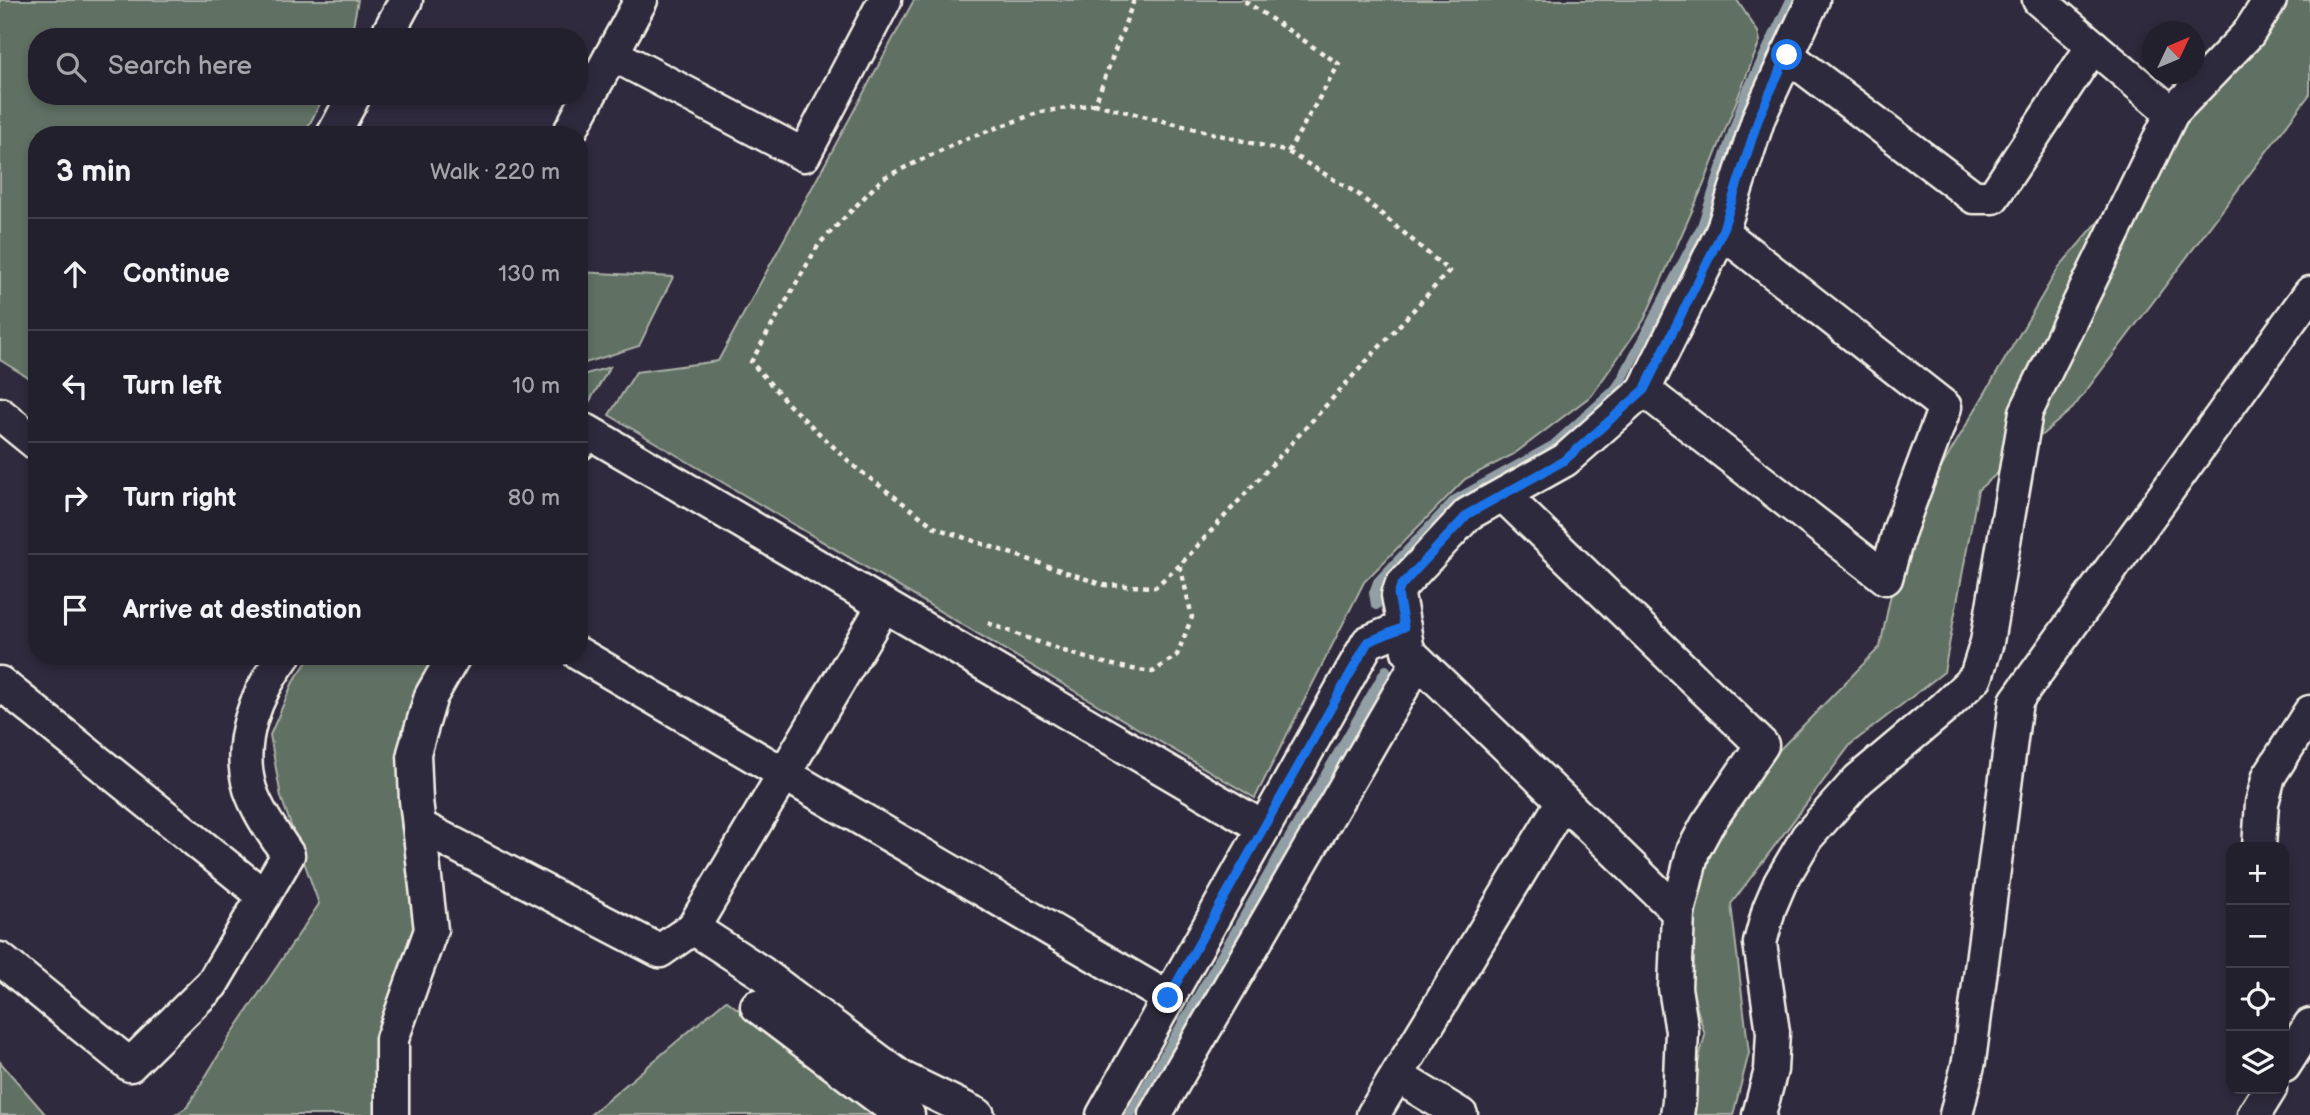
<!DOCTYPE html>
<meta charset="utf-8">
<style>
body{margin:0;font-family:"Balsamiq Sans",sans-serif;background:#2f2d3a;color:#f1f3f6}
.controls{position:absolute;right:21px;bottom:21px;display:grid;overflow:hidden;border-radius:14px;box-shadow:0 4px 10px #0003}
.controls button{width:63px;height:63px;display:grid;place-items:center;padding:0;border:0;border-bottom:2px solid #403e4a;background:#23202e;color:#f1f3f6;font:35px sans-serif}
.compass{position:absolute;left:2142px;top:21px;width:63px;height:63px;border-radius:50%;background:#23202e;box-shadow:0 4px 10px #0003;rotate:46deg}
.stop{position:absolute;width:21px;height:21px;margin:-16px;border:5px solid #1a73e8;border-radius:50%;background:#fff}
.stop.end{background:#1a73e8;border-color:#fff;box-shadow:0 2px 7px #0008}
.list{margin:0;padding:0;list-style:none}
h2{display:flex;justify-content:space-between;align-items:center;height:91px;margin:0;padding:0 28px;font-size:30px}
h2 small{font-size:23px;font-weight:400;color:#a3a3aa}
.list li{display:grid;grid-template-columns:46px 1fr auto;gap:21px;align-items:center;box-sizing:border-box;height:112px;padding:0 28px;border-top:2px solid #403e4a}
.list b{display:block;font-size:26px;white-space:nowrap}
.list em{font-size:23px;font-style:normal;color:#a3a3aa}
.icon{flex:none;width:38px;height:38px;fill:none;stroke:currentColor;stroke-width:2;stroke-linecap:round;stroke-linejoin:round}
.map{position:relative;flex:none;width:2310px;height:1115px;overflow:hidden}
.search{position:absolute;background:#23202e;box-shadow:0 4px 10px #0003;left:28px;top:28px;width:560px;height:77px;display:flex;align-items:center;gap:18px;box-sizing:border-box;padding:0 24px;border-radius:28px;color:#a3a3aa;font-size:26px}
.panel{position:absolute;background:#23202e;box-shadow:0 4px 10px #0003;left:28px;top:126px;width:560px;height:539px;border-radius:28px}
.map>svg:first-child{display:block}
.green{fill:#616f64;stroke:#aab0a6;stroke-width:2}
.lines{fill:none;stroke-linecap:round;stroke-linejoin:round}
.stream{stroke:#929fa5;stroke-width:10}
.minor-casing{stroke:#f4f1e8;stroke-width:37}
.path{stroke:#f4f1e8;stroke-width:4.5;stroke-dasharray:5 5;stroke-linecap:butt}
.minor{stroke:#2f2a3d;stroke-width:32}
.route{stroke:#1a73e8;stroke-width:9}
</style>
<div class="map">
<svg width="2310" height="1115" viewBox="0 0 2310 1115">
<rect width="100%" height="100%" fill="#2f2a3d"/>
<filter id="ink" filterUnits="userSpaceOnUse"><feTurbulence type="fractalNoise" baseFrequency=".0143" numOctaves="2"/><feDisplacementMap in="SourceGraphic" scale="14" xChannelSelector="R" yChannelSelector="G"/><feConvolveMatrix kernelMatrix="1 2 1 2 8 2 1 2 1" color-interpolation-filters="sRGB"/></filter>
<g filter="url(#ink)">
<!-- green -->
<g class="green">
<polygon points="0,0 358,0 351,37 37,37 37,96 324,96 304,135 37,135 37,383 0,360"/>
<polygon points="914,0 1737,0 1758,32 1760,41 1703,186 1644,320 1592,395 1514,454 1465,479 1364,582 1255,798 609,415 636,372 718,361"/>
<polygon points="2274,0 2310,0 2310,94 2073,408 1978,490 1944,672 1851,744 1731,904 1749,1053 1733,1115 1684,1115 1705,1035 1667,909 1746,784 1880,647 1904,531 2059,267 2195,110"/>
<polygon points="579,272 673,277 639,346 579,365"/>
<polygon points="610,367 579,419 579,376"/>
<polygon points="311,656 441,656 421,690 423,931 383,1115 175,1115 187,1107 229,1038 319,904 281,797 270,735 293,682"/>
<polygon points="726,1000 873,1115 590,1115"/>
<polygon points="0,1062 46,1115 0,1115"/>
</g>
<g class="lines">
<!-- stream -->
<g class="stream">
<polyline points="1376,605 1374,593 1378,582 1455,500 1554,445 1615,390 1621,381 1702,226 1745,96 1791,0"/>
<polyline points="1130,1115 1386,670"/>
</g>
<!-- minor casing -->
<g class="minor-casing">
<g id="minor">
<polyline points="2039,0 2172,113"/>
<polyline points="386,37 406,0"/>
<polyline points="612,54 804,155 885,0"/>
<polyline points="1787,55 1974,197 1993,197 2093,46"/>
<polyline points="333,135 354,96"/>
<polyline points="568,135 641,0"/>
<polyline points="1644,390 1886,578 1899,531 1945,407 1722,232"/>
<polyline points="0,414 37,444"/>
<polyline points="579,444 587,431 1264,828"/>
<polyline points="1503,495 1762,745 1707,825 1693,851 1678,912"/>
<polyline points="884,605 693,928 762,973 902,1078 978,1115"/>
<polyline points="579,654 1168,998"/>
<polyline points="0,683 264,896"/>
<polyline points="419,826 660,951 693,928"/>
<polyline points="2259,847 2262,803 2269,776 2310,712"/>
<path d="M0,959l130,106 82,-81 76,-129c-14,-21 -30,-42 -38,-66 -14,-47 6,-96 34,-133"/>
<polyline points="757,1006 888,1105 908,1115"/>
<polyline points="2284,1066 2310,1025"/>
<polyline points="1397,1076 1461,1115"/>
<polyline points="392,1115 392,1039 431,930 416,800 414,753 431,696 454,656"/>
<polyline points="1103,1115 1368,642 1404,627"/>
<polyline points="1155,1115 1418,661"/>
<polyline points="1373,1115 1563,801"/>
<polyline points="1677,1115 1679,1101 1682,1031 1675,988 1678,912 1408,651 1398,595 1401,586 1468,514 1565,460 1644,390 1722,232 1759,117 1813,0"/>
<polyline points="1759,1115 1771,1070 1773,1032 1760,943 1769,909 1780,883 1807,837 1858,780 1945,707 1976,677 1987,642 2026,412 2172,113 2248,34 2270,0"/>
<polyline points="1956,1115 1969,1061 2016,701 2310,293"/>
<polyline points="2254,1115 2270,1089"/>
</g>
</g>
<!-- path -->
<g class="path">
<polyline points="1134,0 1095,104 1288,152 1339,64 1243,0"/>
<polyline points="1095,104 1040,112 963,140 883,178 819,244 751,362 790,406 855,467 936,528 1104,585 1155,587 1180,565"/>
<path d="M988,623c55,21 107,42 165,49l24,-17 15,-38 -12,-52 269,-294 -91,-77 -70,-42"/>
</g>
<!-- minor -->
<use href="#minor" class="minor"/>
</g>
</g>
<g class="lines" filter="url(#ink)">
<!-- route -->
<polyline class="route" points="1168,998 1368,642 1404,627 1398,594 1401,586 1468,514 1565,460 1644,390 1722,232 1759,117 1787,55"/>
</g>
</svg>
<div class="controls">
<button>+</button>
<button>−</button>
<button><svg class="icon" aria-label="locate" viewBox="0 0 24 24"><circle cx="12" cy="12" r="6"/><path d="M12 2v4M12 18v4M2 12h4M18 12h4"/></svg></button>
<button><svg class="icon" aria-label="layers" viewBox="0 0 24 24"><path d="M12 4l9 5-9 5-9-5zM3 14l9 5 9-5"/></svg></button>
</div>
<svg class="compass" viewBox="-18 -18 36 36"><path d="M0-13l5 13h-10z" fill="#e53935"/><path d="M0 13l5-13h-10z" fill="#a3a3aa"/></svg>
<div class="stop" style="left:1787px;top:55px"></div>
<div class="stop end" style="left:1168px;top:998px"></div>
<div class="search"><svg class="icon" aria-label="search" viewBox="0 0 24 24"><circle cx="10" cy="10" r="6"/><path d="M15 15l6 6"/></svg>Search here</div>
<section class="panel">
<h2>3 min<small>Walk · 220 m</small></h2>
<ul class="list">
<li><svg class="icon" aria-label="ahead" viewBox="0 0 24 24"><path d="M12 20V5M6 11l6-6 6 6"/></svg><div><b>Continue</b></div><em>130 m</em></li>
<li><svg class="icon" aria-label="left" viewBox="0 0 24 24"><path d="M17 20v-9H6M10 6l-5 5 5 5"/></svg><div><b>Turn left</b></div><em>10 m</em></li>
<li><svg class="icon" aria-label="right" viewBox="0 0 24 24"><path d="M7 20v-9h11M14 6l5 5-5 5"/></svg><div><b>Turn right</b></div><em>80 m</em></li>
<li><svg class="icon" aria-label="arrive" viewBox="0 0 24 24"><path d="M6 21V4h12l-3 4 3 4H6"/></svg><div><b>Arrive at destination</b></div></li>
</ul>
</section>
</div>
